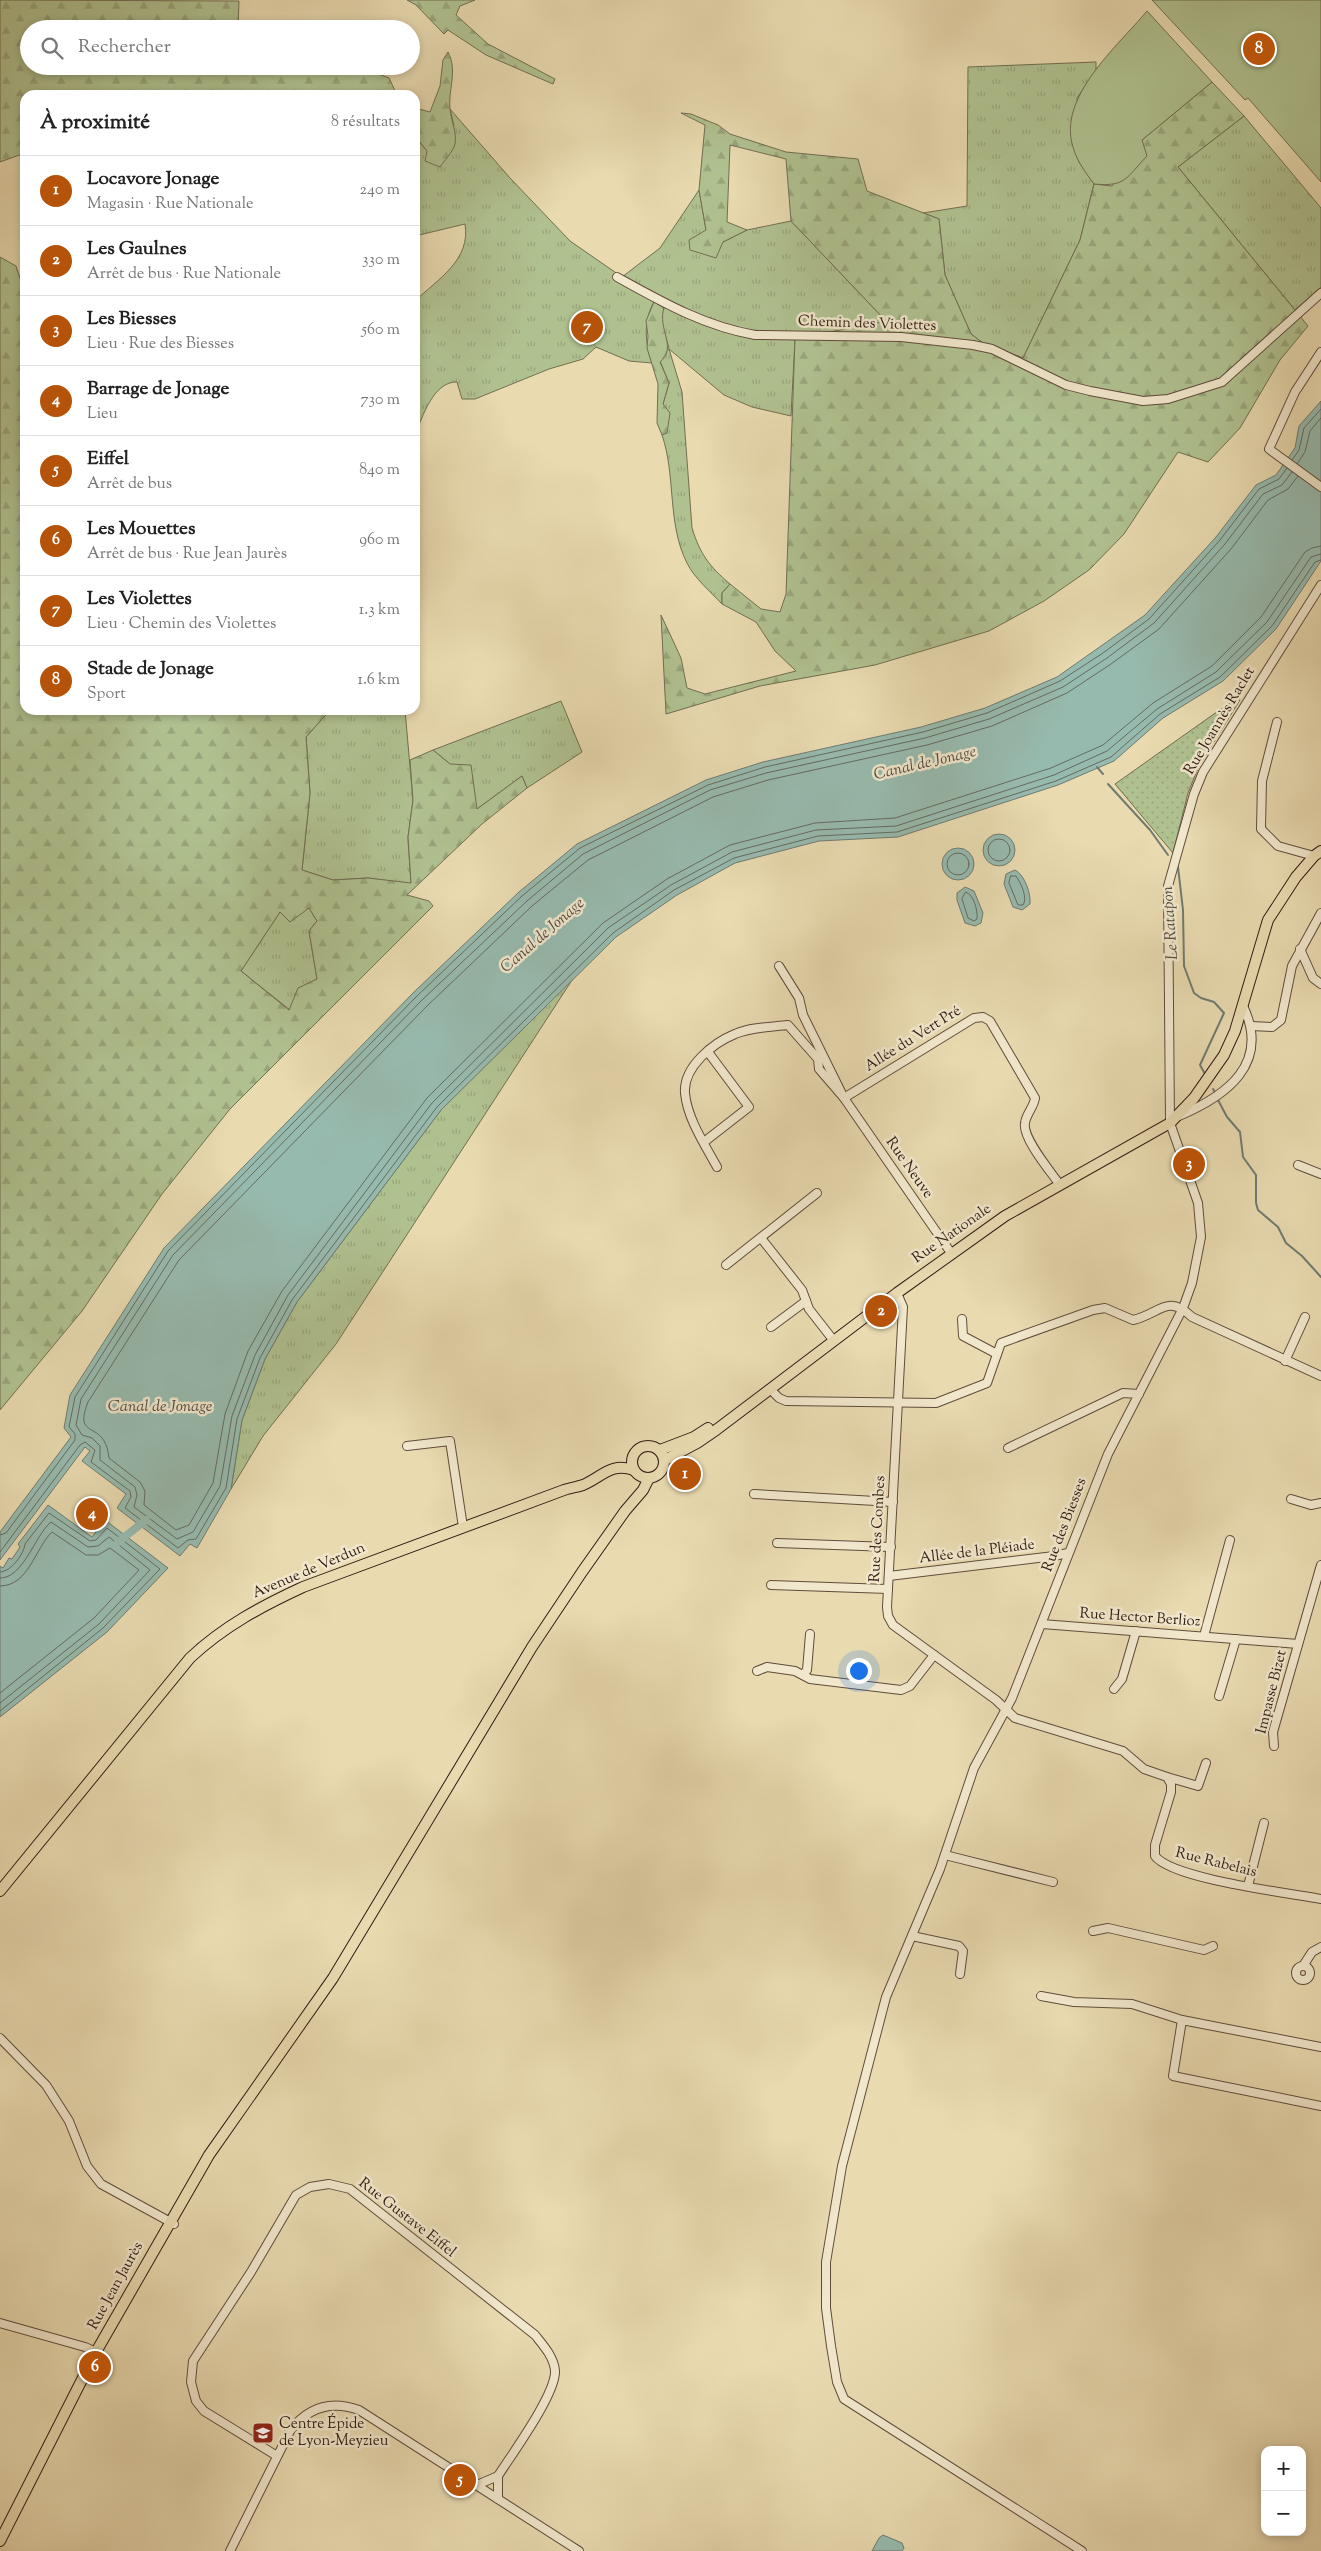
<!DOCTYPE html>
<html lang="fr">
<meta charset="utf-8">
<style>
body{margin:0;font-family:"Sorts Mill Goudy",serif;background:#f2f2f2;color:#222}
.controls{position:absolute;right:15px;bottom:15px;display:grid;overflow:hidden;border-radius:10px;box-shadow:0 2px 8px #0003}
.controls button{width:45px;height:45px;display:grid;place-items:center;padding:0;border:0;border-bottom:1px solid #e0e0e0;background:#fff;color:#222;font:25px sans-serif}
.you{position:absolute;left:858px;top:1670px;width:18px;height:18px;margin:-12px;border:4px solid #fff;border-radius:50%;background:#1a73e8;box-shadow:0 0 0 8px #1a73e833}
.badge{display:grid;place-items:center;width:32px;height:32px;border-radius:50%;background:#b45309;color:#fff;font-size:16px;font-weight:700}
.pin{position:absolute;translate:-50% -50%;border:2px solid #fff;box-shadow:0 1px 5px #0006}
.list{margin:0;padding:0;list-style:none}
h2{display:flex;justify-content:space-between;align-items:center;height:65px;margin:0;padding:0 20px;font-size:21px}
h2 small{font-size:16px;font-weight:400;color:#767676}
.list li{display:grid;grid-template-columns:32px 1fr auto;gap:15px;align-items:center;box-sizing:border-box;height:70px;padding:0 20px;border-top:1px solid #e0e0e0}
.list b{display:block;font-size:19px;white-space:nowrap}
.list p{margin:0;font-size:16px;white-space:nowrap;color:#767676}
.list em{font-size:16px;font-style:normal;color:#767676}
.icon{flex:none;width:28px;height:28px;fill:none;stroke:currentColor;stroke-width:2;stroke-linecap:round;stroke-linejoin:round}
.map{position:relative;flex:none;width:1321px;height:2551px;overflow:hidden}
.search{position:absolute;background:#fff;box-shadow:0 2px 8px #0003;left:20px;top:20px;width:400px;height:55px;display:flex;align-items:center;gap:12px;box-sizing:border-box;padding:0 18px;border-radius:28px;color:#767676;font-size:19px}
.panel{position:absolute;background:#fff;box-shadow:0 2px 8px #0003;left:20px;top:90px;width:400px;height:625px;border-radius:15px}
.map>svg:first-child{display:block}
.grass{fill:url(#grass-tufts);stroke:#716e52}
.forest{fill:url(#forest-firs);stroke:#716e52;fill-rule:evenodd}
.park{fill:url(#park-dots);stroke:#716e52}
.pitch{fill:#b0c190;stroke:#716e52}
.water{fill:#97baae;stroke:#6f7b70}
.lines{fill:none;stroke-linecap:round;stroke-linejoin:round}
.shore{stroke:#646b61;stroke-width:1}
.stream{stroke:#6f7b70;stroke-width:2}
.canal{stroke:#97baae;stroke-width:8}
.minor-casing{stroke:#604c3b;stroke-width:10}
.major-casing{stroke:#321c14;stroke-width:12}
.minor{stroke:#f1e7cc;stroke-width:8}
.major{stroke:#e9dab0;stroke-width:10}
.labels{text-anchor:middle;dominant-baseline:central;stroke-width:5;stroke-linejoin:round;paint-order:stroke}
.street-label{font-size:15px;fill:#321c14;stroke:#f1e7cc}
.poi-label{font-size:15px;fill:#321c14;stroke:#f1e7cc;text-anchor:start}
.water-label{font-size:16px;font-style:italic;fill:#504b42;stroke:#f1e7cc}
</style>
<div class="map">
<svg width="1321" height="2551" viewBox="0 0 1321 2551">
<defs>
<pattern id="grass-tufts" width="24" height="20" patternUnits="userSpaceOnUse" patternTransform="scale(1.25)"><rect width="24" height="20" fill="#b0c190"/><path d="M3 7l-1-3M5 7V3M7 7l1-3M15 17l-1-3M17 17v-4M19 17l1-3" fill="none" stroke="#98a57b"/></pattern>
<pattern id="forest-firs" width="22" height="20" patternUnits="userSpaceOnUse" patternTransform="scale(1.25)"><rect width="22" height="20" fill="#b0c190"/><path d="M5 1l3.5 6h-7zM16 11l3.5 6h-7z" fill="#98a57b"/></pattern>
<pattern id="park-dots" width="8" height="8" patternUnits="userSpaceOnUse" patternTransform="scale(1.25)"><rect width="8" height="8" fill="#b0c190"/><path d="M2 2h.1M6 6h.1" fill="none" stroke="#98a57b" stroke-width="1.8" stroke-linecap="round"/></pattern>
</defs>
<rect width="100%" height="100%" fill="#e9dab0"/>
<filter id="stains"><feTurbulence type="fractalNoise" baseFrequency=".004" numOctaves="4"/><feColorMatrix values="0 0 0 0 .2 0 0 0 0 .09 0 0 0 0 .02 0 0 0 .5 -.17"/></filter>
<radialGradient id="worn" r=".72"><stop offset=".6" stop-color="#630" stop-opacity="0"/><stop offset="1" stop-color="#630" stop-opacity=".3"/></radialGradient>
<!-- grass -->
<g class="grass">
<polygon points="1096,62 1096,70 1077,98 1079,162 1094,184 1080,240 1023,358 983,343 971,334 945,275 939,219 923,213 967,206 968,67"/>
<path d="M450,109l60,69 60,63 52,36 38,-29 39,-58 7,40 17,12 24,-12 44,-9 95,100 -91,18 -4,77 -39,-9 -28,-12 -55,-46 13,43 10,136c8,26 17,38 38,56l-8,9v11c-11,-12 -28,-26 -35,-41 -20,-39 -11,-88 -25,-128l5,-3 -4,-28 6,-21 -9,-22 9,-13 -9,-30 4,-10 -10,-6c-11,19 -9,41 -2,61l-23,-2 -33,-14 -13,12 -34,10 -74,30h-13l-5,-17c-23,-1 -35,35 -42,53v-134c23,-22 56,-41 50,-77l-50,12v-100l12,15 27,-25z"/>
<polygon points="1244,116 1321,208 1321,287 1295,310 1178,167"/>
<polygon points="561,701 582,752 527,788 522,776 477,809 450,764 433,750"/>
<polygon points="330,710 405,710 413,800 408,837 411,884 368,878 333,880 302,870 310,793 306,737"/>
<polygon points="309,908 317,921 309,931 317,979 298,989 290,1010 241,971 280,912"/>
<polygon points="574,977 336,1344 263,1436 231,1489 242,1420 265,1359 297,1302 441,1110"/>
</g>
<!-- forest -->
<g class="forest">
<polygon points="0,0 239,1 238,29 29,29 29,66 246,66 253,69 307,69 321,66 348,66 371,71 389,78 397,95 25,95 25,153 0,162"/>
<polygon points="407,0 475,0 460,6 456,15 488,44 555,79 553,84 486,55 448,30 444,34 416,5"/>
<path d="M448,52c10,19 0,37 2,57 1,12 7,23 5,35 -2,8 -11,17 -15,23l-15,-6 2,-10 -12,-15v-28l15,4 10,-26 3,-26z"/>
<polygon points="1212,82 1244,116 1178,167 1308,326 1280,360 1240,428 1208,462 1178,452 1124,534 1089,570 1044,601 989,631 875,665 760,686 666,714 661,615 681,658 687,688 705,694 796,671 775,651 756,622 722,604 722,593 730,584 761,609 780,612 786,594 795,339 886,321 791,221 786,159 730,145 727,222 747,230 723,242 716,258 690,250 689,240 706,230 699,190 705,125 681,113 691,114 718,125 730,134 786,152 858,159 867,191 939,219 945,275 971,334 983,343 1023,358 1080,240 1094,184 1112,186 1142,140"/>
<path d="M0,257l16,9 9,27v417h305l-24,27 4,56 -8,77 31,10 35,-2 43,5 -3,-46 5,-37 -3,-40 23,-10 17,14 21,1 6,44 45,-33 5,12 -45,36 -75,71 22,6 4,5 -203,203 -68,85 -80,117 -82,99zM309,908l8,13 -8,10 8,48 -19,9 -9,22 -48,-39 39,-59 10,10z"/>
<path d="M654,302l10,6c-7,21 14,39 -4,54l9,21 -6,21 7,9 -3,20 -5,2 -5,-12 1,-39 -11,-36 1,-12 -2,-15z"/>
</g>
<!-- park -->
<polygon class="park" points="1238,697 1240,700 1199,766 1188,793 1173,853 1115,784"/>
<!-- pitch -->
<g class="pitch">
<polygon points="1152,0 1321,0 1321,182 1248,98 1245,100"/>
<path d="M1147,11l65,71 -70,58 5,16c-21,22 -21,31 -53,28 -9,-12 -17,-23 -21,-37 -16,-50 45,-101 74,-136z"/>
</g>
<!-- water -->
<g class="water">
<polygon points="1321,401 1321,561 1276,629 1223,681 1163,718 1114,761 1058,785 898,837 819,841 735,863 677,895 616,937 441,1110 297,1302 265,1359 242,1420 231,1489 197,1548 190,1544 180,1556 117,1508 126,1494 82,1461 90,1451 85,1447 0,1560 0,1532 71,1437 64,1428 70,1395 164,1248 414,992 519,892 577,844 706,780 763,762 921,727 985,708 1057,677 1145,615 1216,537 1256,485 1276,475 1295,448 1299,426"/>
<circle cx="999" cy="850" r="16"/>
<circle cx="958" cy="864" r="16"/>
<path d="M1015,870c10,5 16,24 15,34l-8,6 -9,-3 -9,-23 2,-10z"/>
<polygon points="965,887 974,891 983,913 981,923 975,926 965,923 957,900 957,893"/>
<polygon points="48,1505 92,1537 105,1520 168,1568 107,1632 0,1717 0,1566 3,1568 9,1558 12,1559 20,1547 18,1544"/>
<polygon points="883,2535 902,2543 904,2548 902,2551 872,2551 879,2538"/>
</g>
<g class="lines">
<!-- shore -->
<g class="shore">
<polyline points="1292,460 1299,450 1304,428 1321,409"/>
<polyline points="1297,464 1305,452 1310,431 1321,418"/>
<polyline points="1292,472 1282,485 1263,494 1225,544 1154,623 1107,658 1063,687 989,719 925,738 766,773 710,790 583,854 527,901 422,1000 173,1255 81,1399 76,1425 82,1435 92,1438 100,1446 100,1460 135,1487 137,1495 134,1507 177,1539 193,1532 220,1486 232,1416 255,1355 288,1295 432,1103 608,928 671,885 732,852 816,830 896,826 1054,775 1107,751 1157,709 1216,672 1267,622 1311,557 1321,554"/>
<path d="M1298,476l-10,13 -20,11 -37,49 -72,80 -48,35 -44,29 -75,33 -65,19 -159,35 -55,17 -125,63 -56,46 -105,100 -248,254 -91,142c-2,5 -5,14 -4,19 2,13 22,6 25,37l31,24 5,9 -1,14 32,25 13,-5 24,-42 12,-69 23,-63 34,-60 145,-193 176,-175 64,-44 63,-34 85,-22 80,-5 156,-50 52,-23 50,-42 59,-37 49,-49 44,-65 7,-4 9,-2"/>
<circle cx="999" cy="850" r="11"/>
<circle cx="958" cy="864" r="11"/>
<path d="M1011,876h5c5,7 12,22 7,29h-5l-9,-22z"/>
<path d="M966,892c8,3 12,19 11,27l-3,2 -6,-3 -6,-19z"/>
<polyline points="0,1535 6,1533 75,1440 75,1434 69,1427 75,1397 168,1251 417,996 522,896 580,848 708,785 765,767 923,732 987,713 1060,681 1103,653 1149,619 1220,540 1259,489 1279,479 1287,468"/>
<polyline points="0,1552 80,1445 85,1442 95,1450 91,1462 130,1491 131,1497 125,1508 178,1548 188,1540 196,1539 226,1488 237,1419 260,1358 292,1300 437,1107 613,933 674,890 734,858 818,836 897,832 1056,781 1111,757 1160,714 1220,677 1272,626 1315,562 1321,560"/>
<path d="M0,1572c11,0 24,-18 25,-28l24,-31 41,28 6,-1 11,-12 53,41 -57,59 -103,83"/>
<path d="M0,1578c23,1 35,-43 51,-56l37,25 10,-1 11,-9 41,33 -51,54 -99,79"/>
<path d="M0,1586c29,0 35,-38 52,-54l34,23h12l12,-7 29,22 -45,48 -94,75"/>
</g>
<!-- stream -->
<g class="stream">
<polyline points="1097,767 1103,774"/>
<polyline points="1108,784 1150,830 1168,855"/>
<polyline points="1178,867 1183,910 1184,966 1194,993 1201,998 1214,1002 1224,1013 1200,1065 1205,1074"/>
<polyline points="1213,1089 1216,1094"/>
<polyline points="1218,1100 1227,1117 1240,1132 1243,1157 1256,1175 1256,1203 1258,1210 1278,1227 1286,1243 1302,1256 1321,1277"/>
</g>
<!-- canal -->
<polyline class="canal" points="118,1542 146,1520"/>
<!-- minor casing -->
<g class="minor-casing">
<g id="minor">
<path d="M617,277c45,25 87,49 138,58l146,2 72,8 19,4 74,36 24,6 53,10 25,-2 54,-17 99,-89"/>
<polyline points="1321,352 1295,392 1269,449 1321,487"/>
<polyline points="1277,722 1262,781 1261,829 1278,846 1314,856"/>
<polyline points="1300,949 1313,978 1321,984"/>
<polyline points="779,966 799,998 803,1015 844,1098 951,1253"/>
<polyline points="1251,1026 1272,1027 1281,1020 1292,966 1321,913"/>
<path d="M1179,1116c47,-20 92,-52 64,-110"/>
<polyline points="704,1142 749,1107 708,1052"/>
<polyline points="1298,1165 1321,1174"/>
<path d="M717,1167c-12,-22 -30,-49 -32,-74 -2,-26 28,-50 50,-59 16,-7 36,-7 53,-9l30,34 1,10 25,29 130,-80 9,-1 7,4 45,77c-1,9 -9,16 -10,25 -3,15 26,49 35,62"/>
<polyline points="761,1238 802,1290 809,1309 834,1341"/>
<polyline points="726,1265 817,1193"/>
<path d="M897,1293l6,14 -16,300 1,9 5,9 103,75 19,18 108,33 21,18 23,8 4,7v8l-16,53v11c17,23 134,37 166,43"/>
<polyline points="962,1319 963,1336 997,1354"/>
<polyline points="771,1327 806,1301"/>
<polyline points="1285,1361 1305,1317"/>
<path d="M770,1389l9,9 7,3 150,2 51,-20 14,-40 92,-33 12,-2 28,12c27,-6 34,-27 59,-3l129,59"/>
<polyline points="407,1446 450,1441 463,1527"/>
<polyline points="1008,1448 1123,1393 1139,1394"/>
<polyline points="754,1494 893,1502"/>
<polyline points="1291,1499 1311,1505 1321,1503"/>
<polyline points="777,1543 891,1547"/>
<polyline points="889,1576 1054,1556 1068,1553"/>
<polyline points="771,1585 888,1589"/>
<polyline points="1042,1624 1298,1644"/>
<polyline points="1204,1636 1230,1540"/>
<polyline points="757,1671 767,1667 795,1671 810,1679 901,1690 910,1686 934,1655"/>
<polyline points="803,1675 807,1670 810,1634"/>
<polyline points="1114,1689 1122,1679 1136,1631"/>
<polyline points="1219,1696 1236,1639"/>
<polyline points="1274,1746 1273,1732 1321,1565"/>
<polyline points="1167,1777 1198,1786 1206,1763"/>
<polyline points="945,1855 1053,1882"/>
<polyline points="1248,1886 1264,1823"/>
<polyline points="1093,1931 1108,1928 1204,1950 1213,1946"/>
<polyline points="912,1936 959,1946 963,1951 960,1974"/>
<circle cx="1303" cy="1973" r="7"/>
<polyline points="1303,1966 1312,1952 1321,1947"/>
<polyline points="1041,1996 1074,2002 1132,2004 1182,2020"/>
<polyline points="0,2038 46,2085 69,2121 87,2166 101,2184 174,2224"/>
<polyline points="1321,2047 1182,2020 1173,2076 1321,2106"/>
<polyline points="0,2323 85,2347 96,2352"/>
<path d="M277,2456l-73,-45 -8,-10 -5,-19 2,-21 58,-89 45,-77 14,-8 19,-3 21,5 185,146c8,10 19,22 20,36 1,23 -43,83 -57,105"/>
<polyline points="498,2476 498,2499"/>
<polyline points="477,2485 498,2476"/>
<path d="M230,2551l60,-120c18,-24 41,-31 69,-21l220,141"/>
<polyline points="1082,2551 844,2399 837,2382 831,2346 826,2308 826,2262 842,2166 886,1997 940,1869 974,1768 1012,1698 1108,1454 1183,1308 1192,1283 1201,1237 1198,1203 1170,1123 1168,886 1194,794 1203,772 1321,585"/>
</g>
</g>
<!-- major casing -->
<g class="major-casing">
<g id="major">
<circle cx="648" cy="1462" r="16"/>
<polyline points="660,1450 694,1437 708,1428"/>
<polyline points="665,1460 697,1443 716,1430 897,1293 1005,1216 1170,1123 1194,1098 1224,1055 1235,1031 1268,920 1296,877 1314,856 1321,851"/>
<path d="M0,1891l190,-233c34,-32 72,-52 113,-71l261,-97c6,-2 13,-3 19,-5 19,-8 28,-23 51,-15"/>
<polyline points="0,2541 96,2352 209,2155 333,1978 532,1647 582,1572 625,1511 643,1490 649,1478"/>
</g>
</g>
<!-- minor -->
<use href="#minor" class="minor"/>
<!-- major -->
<use href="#major" class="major"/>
</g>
<!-- icons -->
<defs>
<g id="school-square" transform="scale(1.125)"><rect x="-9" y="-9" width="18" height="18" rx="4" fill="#8f2418" stroke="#f1e7cc"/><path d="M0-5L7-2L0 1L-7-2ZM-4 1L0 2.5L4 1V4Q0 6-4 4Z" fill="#fff"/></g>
</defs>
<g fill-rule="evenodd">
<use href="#school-square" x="263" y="2433"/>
</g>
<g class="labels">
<!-- street labels -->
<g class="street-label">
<text transform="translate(867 324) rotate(2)">Chemin des Violettes</text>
<text transform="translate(1220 721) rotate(-59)">Rue Joannès Raclet</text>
<text transform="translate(913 1039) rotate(-32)">Allée du Vert Pré</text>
<text transform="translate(909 1168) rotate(55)">Rue Neuve</text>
<text transform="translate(952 1234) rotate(-35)">Rue Nationale</text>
<text transform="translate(1065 1525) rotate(-69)">Rue des Biesses</text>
<text transform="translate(878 1529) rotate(-87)">Rue des Combes</text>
<text transform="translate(977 1552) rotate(-7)">Allée de la Pléiade</text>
<text transform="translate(309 1571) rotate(-23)">Avenue de Verdun</text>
<text transform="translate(1140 1618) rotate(4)">Rue Hector Berlioz</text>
<text transform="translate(1272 1692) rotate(-76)">Impasse Bizet</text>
<text transform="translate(1216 1863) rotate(14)">Rue Rabelais</text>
<text transform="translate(407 2218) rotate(38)">Rue Gustave Eiffel</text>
<text transform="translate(116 2286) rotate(-61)">Rue Jean Jaurès</text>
</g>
<!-- poi labels -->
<g class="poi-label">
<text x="279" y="2424">Centre Épide<tspan x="279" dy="17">de Lyon-Meyzieu</tspan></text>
</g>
<!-- water labels -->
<g class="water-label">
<text transform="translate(925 764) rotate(-13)">Canal de Jonage</text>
<text transform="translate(1171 923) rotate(-94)">Le Ratapon</text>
<text transform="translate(543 936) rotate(-41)">Canal de Jonage</text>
<text x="160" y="1407">Canal de Jonage</text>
</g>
</g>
<rect width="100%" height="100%" filter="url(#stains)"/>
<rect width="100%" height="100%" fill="url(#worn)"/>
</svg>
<div class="controls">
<button>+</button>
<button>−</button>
</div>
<div class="you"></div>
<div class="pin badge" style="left:685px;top:1474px">1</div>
<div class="pin badge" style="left:881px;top:1311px">2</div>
<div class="pin badge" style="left:1189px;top:1164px">3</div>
<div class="pin badge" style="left:92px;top:1514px">4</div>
<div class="pin badge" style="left:460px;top:2480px">5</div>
<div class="pin badge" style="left:95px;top:2367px">6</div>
<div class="pin badge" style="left:587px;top:327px">7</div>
<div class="pin badge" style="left:1259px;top:49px">8</div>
<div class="search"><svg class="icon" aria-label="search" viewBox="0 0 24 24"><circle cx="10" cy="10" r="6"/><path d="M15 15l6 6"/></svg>Rechercher</div>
<section class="panel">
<h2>À proximité<small>8 résultats</small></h2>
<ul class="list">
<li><span class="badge">1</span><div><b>Locavore Jonage</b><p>Magasin · Rue Nationale</p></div><em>240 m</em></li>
<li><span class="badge">2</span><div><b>Les Gaulnes</b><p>Arrêt de bus · Rue Nationale</p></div><em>330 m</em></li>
<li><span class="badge">3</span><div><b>Les Biesses</b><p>Lieu · Rue des Biesses</p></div><em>560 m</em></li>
<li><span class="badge">4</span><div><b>Barrage de Jonage</b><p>Lieu</p></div><em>730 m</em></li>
<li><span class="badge">5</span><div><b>Eiffel</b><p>Arrêt de bus</p></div><em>840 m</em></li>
<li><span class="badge">6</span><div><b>Les Mouettes</b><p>Arrêt de bus · Rue Jean Jaurès</p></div><em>960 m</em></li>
<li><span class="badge">7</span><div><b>Les Violettes</b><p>Lieu · Chemin des Violettes</p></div><em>1.3 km</em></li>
<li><span class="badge">8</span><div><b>Stade de Jonage</b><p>Sport</p></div><em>1.6 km</em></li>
</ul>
</section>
</div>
